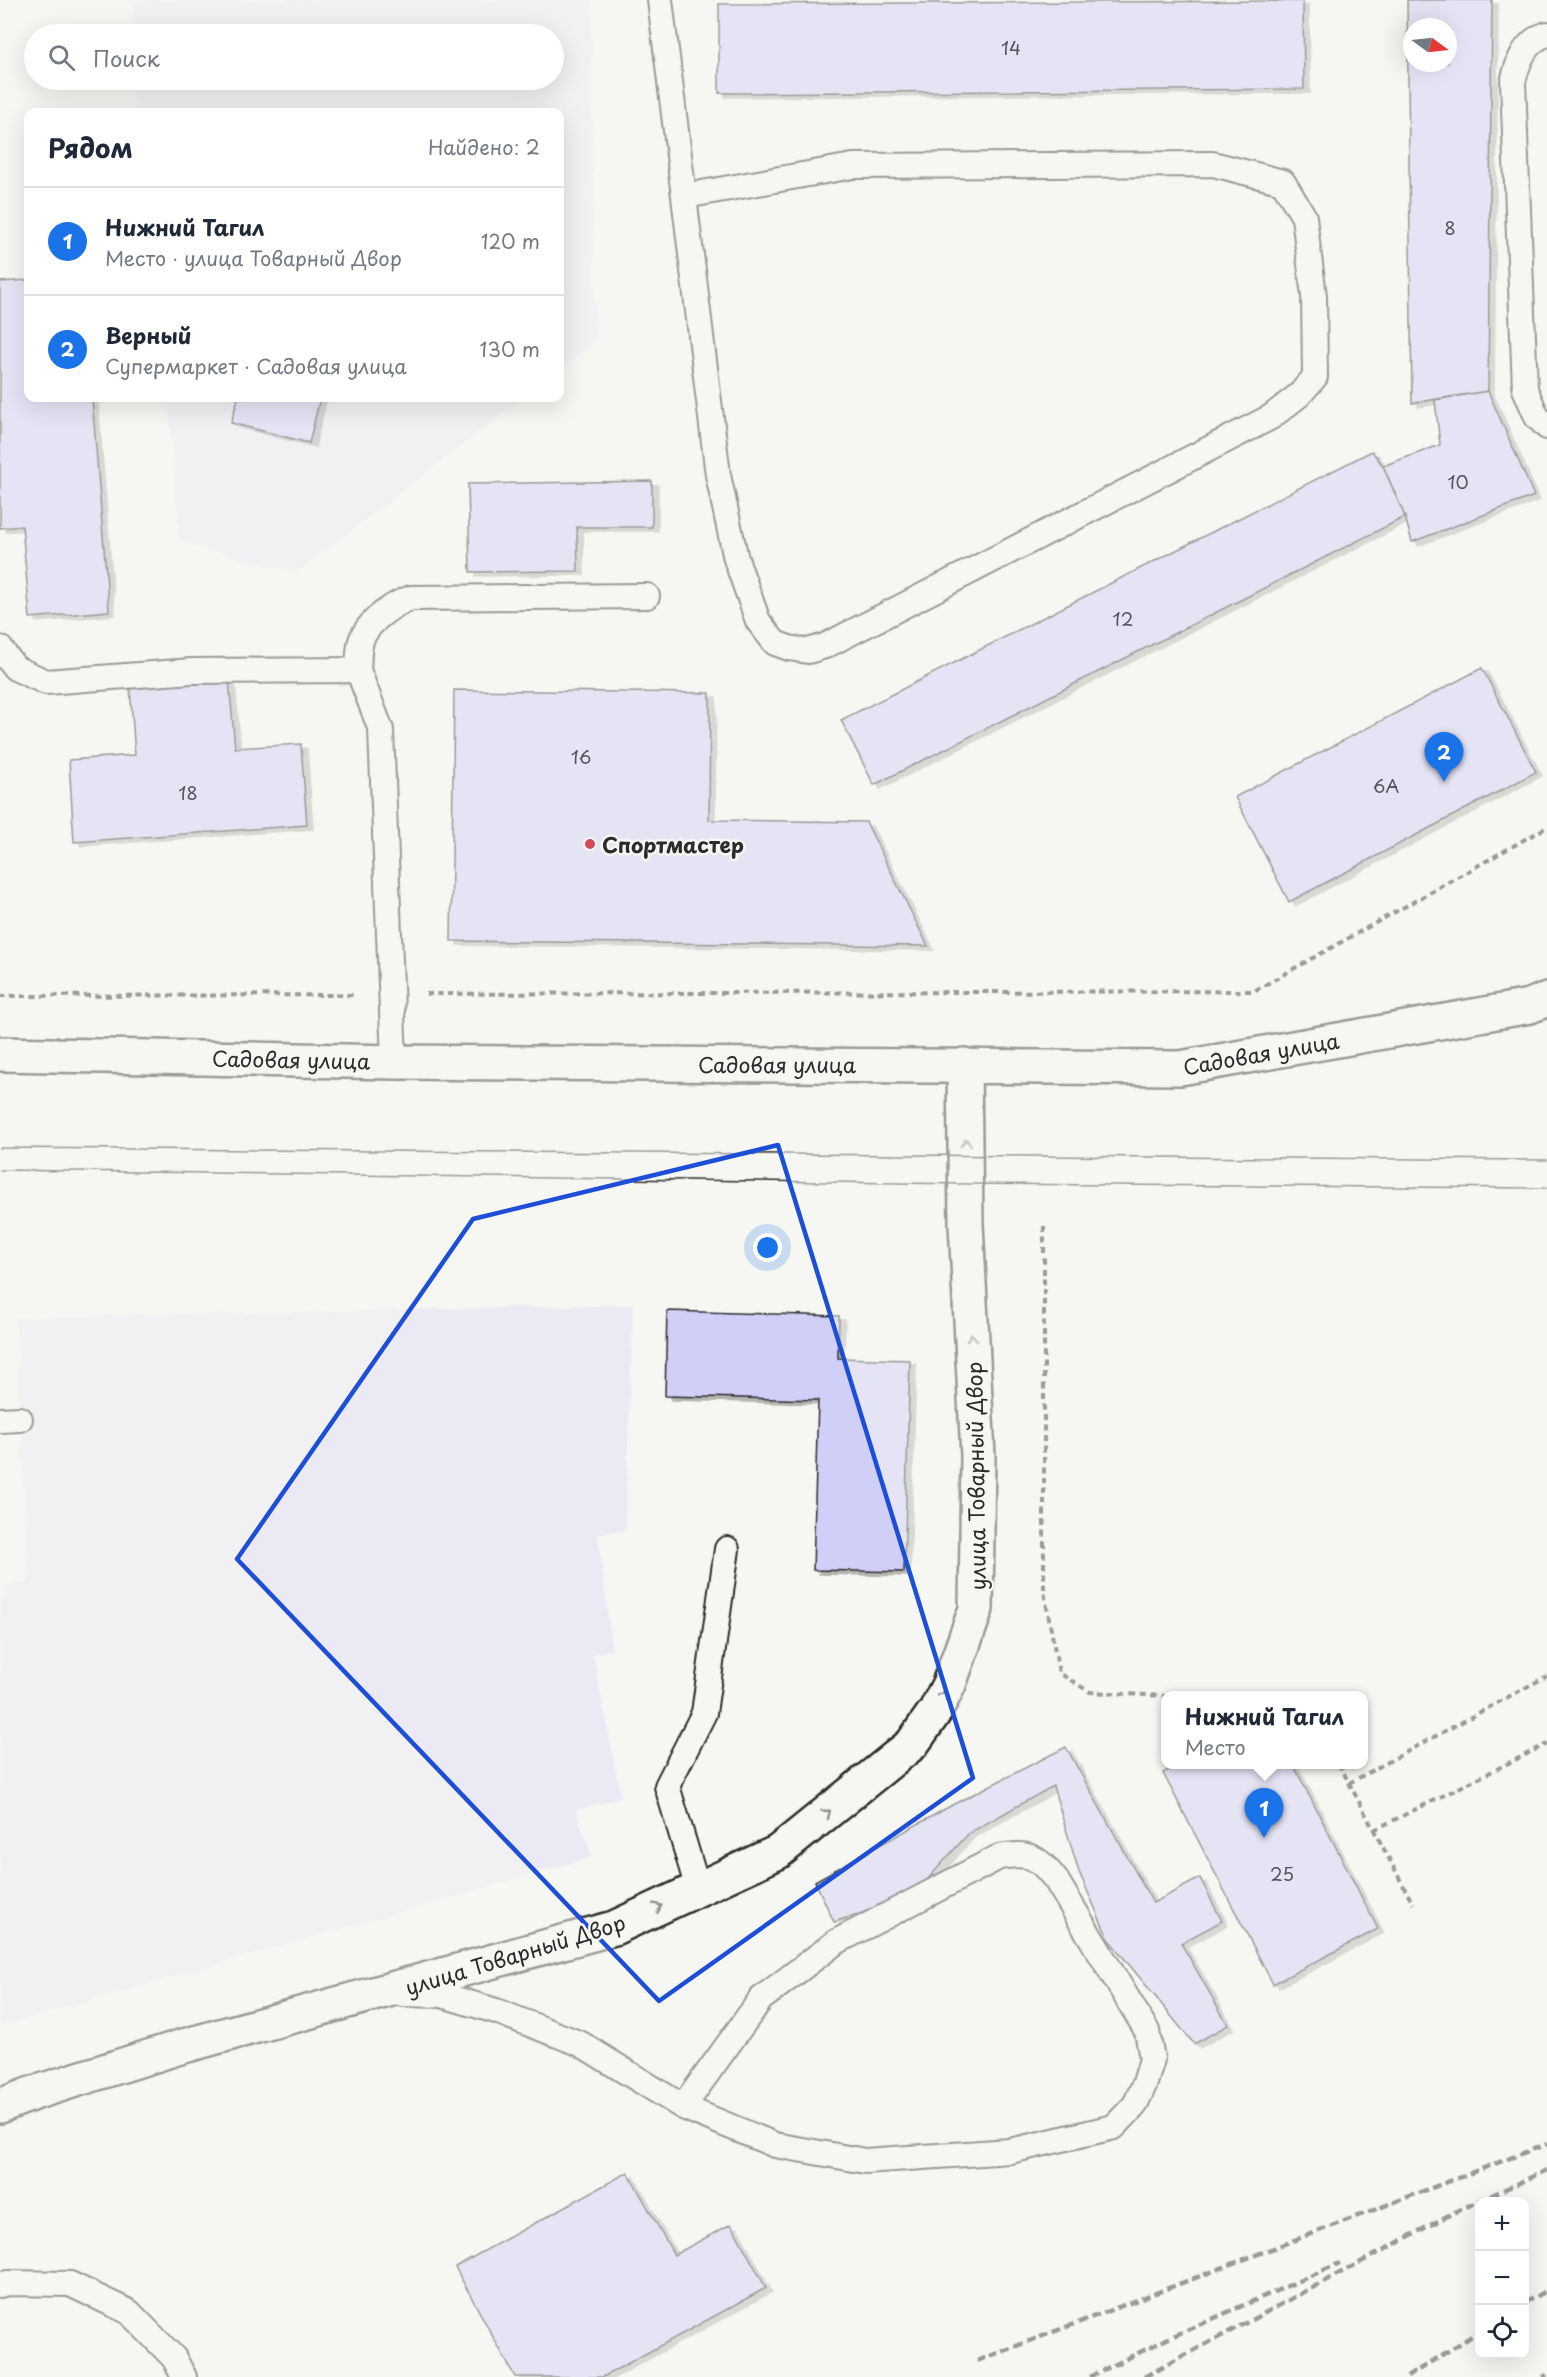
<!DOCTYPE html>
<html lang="ru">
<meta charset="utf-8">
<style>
body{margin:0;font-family:"Playpen Sans",sans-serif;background:#f2f2f3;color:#1f2937}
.controls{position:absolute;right:18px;bottom:18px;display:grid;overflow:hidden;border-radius:12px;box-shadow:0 6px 24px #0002}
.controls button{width:54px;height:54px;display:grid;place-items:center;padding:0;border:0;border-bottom:2px solid #e0e1e3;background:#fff;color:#1f2937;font:30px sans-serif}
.compass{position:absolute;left:1403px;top:18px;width:54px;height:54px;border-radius:50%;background:#fff;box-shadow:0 6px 24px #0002;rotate:105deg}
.you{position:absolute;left:768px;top:1248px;width:21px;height:21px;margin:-15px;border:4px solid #fff;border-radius:50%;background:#1a73e8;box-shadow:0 0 0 9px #1a73e833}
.badge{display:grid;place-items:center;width:39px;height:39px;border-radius:50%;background:#1a73e8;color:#fff;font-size:20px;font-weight:700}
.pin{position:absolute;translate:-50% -50px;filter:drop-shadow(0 2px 3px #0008)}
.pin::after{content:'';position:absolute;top:32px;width:21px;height:18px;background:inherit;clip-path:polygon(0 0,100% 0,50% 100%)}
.popup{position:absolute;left:1161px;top:1691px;width:207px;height:78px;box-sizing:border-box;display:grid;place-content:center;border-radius:12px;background:#fff;filter:drop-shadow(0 2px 4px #0005);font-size:20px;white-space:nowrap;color:#747a83}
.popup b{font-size:22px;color:#1f2937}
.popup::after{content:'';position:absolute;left:50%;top:100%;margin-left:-12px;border:12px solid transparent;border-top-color:#fff}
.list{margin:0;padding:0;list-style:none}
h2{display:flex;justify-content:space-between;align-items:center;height:78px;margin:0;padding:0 24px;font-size:26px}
h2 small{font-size:20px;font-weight:400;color:#747a83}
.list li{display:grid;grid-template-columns:39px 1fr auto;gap:18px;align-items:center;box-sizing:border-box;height:108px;padding:0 24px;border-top:2px solid #e0e1e3}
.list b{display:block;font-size:22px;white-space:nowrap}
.list p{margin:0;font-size:20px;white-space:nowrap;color:#747a83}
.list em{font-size:20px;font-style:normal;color:#747a83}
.icon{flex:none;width:33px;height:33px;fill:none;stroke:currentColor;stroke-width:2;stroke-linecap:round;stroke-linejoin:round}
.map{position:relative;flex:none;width:1547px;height:2377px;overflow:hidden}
.search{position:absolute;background:#fff;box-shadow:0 6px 24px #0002;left:24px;top:24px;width:540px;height:66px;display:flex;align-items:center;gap:15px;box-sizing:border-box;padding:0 21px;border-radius:33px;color:#747a83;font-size:22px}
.panel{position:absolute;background:#fff;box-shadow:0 6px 24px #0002;left:24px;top:108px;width:540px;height:294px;border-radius:12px}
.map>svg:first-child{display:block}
.built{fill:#ebeaf4}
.building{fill:#d0cff8;stroke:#2b2b2b;stroke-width:1.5;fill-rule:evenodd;filter:url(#shadow)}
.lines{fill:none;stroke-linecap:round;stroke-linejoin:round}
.service-casing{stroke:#2b2b2b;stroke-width:28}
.minor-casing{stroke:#2b2b2b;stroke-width:38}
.secondary-casing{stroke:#2b2b2b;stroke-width:38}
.path{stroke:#2b2b2b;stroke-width:4;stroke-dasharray:6 4.5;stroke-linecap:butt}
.service{stroke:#f6f6f2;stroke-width:24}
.minor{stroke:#f6f6f2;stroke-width:33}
.secondary{stroke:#f6f6f2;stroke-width:33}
.tram{stroke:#2b2b2b;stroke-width:1.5}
.rail{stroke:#2b2b2b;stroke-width:4.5;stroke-dasharray:9 4.5;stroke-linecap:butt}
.oneway{stroke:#90908e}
.marked{fill:none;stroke:#1d4ed8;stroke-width:4.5;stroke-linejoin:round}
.poi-dot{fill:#d1495b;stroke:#f6f6f2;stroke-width:2}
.labels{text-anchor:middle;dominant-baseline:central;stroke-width:5;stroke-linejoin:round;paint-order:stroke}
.number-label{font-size:18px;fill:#54545e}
.poi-label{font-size:21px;font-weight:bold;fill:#2b2b2b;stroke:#f6f6f2;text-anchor:start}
.street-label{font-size:21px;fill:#2b2b2b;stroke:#f6f6f2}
</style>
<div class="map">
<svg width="1547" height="2377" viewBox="0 0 1547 2377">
<defs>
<filter id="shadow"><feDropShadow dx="6" dy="4" stdDeviation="0" flood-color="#0004"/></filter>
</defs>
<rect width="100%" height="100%" fill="#f6f6f2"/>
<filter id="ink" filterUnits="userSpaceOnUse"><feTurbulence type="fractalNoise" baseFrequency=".0167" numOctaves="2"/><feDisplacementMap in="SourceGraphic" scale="12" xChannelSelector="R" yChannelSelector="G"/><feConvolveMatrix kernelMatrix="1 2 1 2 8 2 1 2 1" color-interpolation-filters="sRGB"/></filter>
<g filter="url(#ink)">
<!-- built -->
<g class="built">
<polygon points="133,0 591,0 595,342 560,369 560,112 134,112 134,80 554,80 554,34 133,34"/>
<polygon points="168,398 523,398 296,573 180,542"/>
<polygon points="633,1305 625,1530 598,1534 612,1650 593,1654 621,1797 576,1810 592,1857 0,2026 0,1600 7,1599 4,1586 28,1582 16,1318"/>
</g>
<!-- building -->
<g class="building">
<path d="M1407,0h85l-4,391 -76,12zM1412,27h36v36h-36z"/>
<polygon points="1303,1 1304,89 719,93 719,4"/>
<polygon points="28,280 28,398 92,398 109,611 30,618 22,526 0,528 0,282"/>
<polygon points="1488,391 1534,496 1412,542 1405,517 1383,466 1440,445 1435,400"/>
<polygon points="238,398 320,398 309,443 231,423"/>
<polygon points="1372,451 1383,466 1405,517 874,785 841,720"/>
<polygon points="652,481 652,527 577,527 578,571 470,572 468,484"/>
<polygon points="1482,668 1536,772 1289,902 1235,797"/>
<polygon points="229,680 235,748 301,744 307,825 74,842 69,760 135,755 130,687"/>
<polygon points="454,690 710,693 709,820 866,822 928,946 451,941"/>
<polygon points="667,1311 839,1316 838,1358 910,1360 904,1572 813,1570 818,1400 665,1396"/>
<polygon points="1066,1747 1153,1903 1200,1878 1222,1921 1181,1943 1228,2025 1194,2044 1109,1940 1079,1872 1053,1786 969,1833 926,1881 883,1906 834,1922 815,1881 954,1804"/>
<polygon points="1179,1764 1293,1764 1378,1929 1273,1984 1163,1773"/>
<polygon points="628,2172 674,2255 731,2224 766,2288 603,2377 515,2377 455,2267"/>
</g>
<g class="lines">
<!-- service casing -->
<g class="service-casing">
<g id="service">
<polyline points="660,0 718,475 736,559 758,621 775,643 789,648 808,651 825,646 1271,417 1299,395 1315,377 1314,296 1304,217 1283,182 1213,164 853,166 685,196"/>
<path d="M1547,34c-22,7 -29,27 -34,48l12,307 12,28 10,10"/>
<polyline points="0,648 15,668 46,682 192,671 358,670 381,730 394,1062"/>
<path d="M358,670c1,-10 0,-25 5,-34 9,-17 30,-32 48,-38l236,-2"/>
<polyline points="0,1420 20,1419"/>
<polyline points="698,1889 667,1786 704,1713 727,1549"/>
<path d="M403,1994l39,1 54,16 85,33 102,63 92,38 90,16 145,-10 104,-24 21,-22 10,-22 7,-24 -5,-28 -91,-151c-19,-24 -26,-28 -57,-23l-163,85 -75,57 -78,108"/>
<polyline points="0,2285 7,2283 70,2284 129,2312 174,2358 184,2377"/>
</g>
</g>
<!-- minor casing -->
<g class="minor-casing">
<polyline id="minor" points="0,2106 31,2094 180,2047 614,1928 778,1852 912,1744 936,1710 949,1684 976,1609 978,1456 966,1224 964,1065"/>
</g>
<!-- secondary casing -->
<g class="secondary-casing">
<polyline id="secondary" points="0,1054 394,1062 1180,1068 1530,1006 1547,999"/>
</g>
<!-- path -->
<g class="path">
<polyline points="426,994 1254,991 1547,827"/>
<polyline points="0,996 356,995"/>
<polyline points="1044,1226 1044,1591 1059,1673 1090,1692 1165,1696"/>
<polyline points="1339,1764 1413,1904"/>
<polyline points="1349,1783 1547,1676"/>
<polyline points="1374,1830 1547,1744"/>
</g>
<!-- service -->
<use href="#service" class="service"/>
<!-- minor -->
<use href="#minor" class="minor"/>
<!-- secondary -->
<use href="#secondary" class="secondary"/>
<!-- tram -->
<g class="tram">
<polyline points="0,1148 1547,1160"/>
<polyline points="0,1170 967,1184 1547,1188"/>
</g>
<!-- rail -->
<g class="rail">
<polyline points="1524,2303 1547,2290"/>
<polyline points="977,2361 1547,2144"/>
<polyline points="1089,2377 1171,2337 1340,2263"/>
<polyline points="1144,2377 1455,2212 1547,2170"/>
<polyline points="1407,2377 1480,2331"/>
<polyline points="1543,2377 1547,2375"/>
</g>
</g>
<!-- one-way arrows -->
<defs><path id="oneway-chevron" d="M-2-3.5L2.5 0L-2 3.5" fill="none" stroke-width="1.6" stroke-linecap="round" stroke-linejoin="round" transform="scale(1.5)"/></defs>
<g class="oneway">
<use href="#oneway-chevron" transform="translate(966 1143) rotate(-91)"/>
<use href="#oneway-chevron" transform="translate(972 1338) rotate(-93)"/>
<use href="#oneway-chevron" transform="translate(943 1695) rotate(-63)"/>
<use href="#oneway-chevron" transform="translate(827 1813) rotate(-39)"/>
<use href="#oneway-chevron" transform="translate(658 1907) rotate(-25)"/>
</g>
</g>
<!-- marked area -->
<path d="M0 0H1547V2377H0ZM778,1145l195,633 -314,223 -422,-442 236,-340z" fill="#f6f6f2" fill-opacity=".55" fill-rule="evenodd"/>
<path class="marked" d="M778,1145l195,633 -314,223 -422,-442 236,-340z"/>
<!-- markers -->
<circle class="poi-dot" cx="590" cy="844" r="6"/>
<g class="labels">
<!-- number labels -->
<g class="number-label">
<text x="1011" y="47">14</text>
<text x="1450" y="227">8</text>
<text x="1458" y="481">10</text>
<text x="1123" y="618">12</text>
<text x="581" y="756">16</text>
<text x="1386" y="785">6А</text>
<text x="188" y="792">18</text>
<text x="1282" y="1873">25</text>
</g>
<!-- poi labels -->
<g class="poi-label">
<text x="602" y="844">Спортмастер</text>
</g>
<!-- street labels -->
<g class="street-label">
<text transform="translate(1261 1053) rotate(-10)">Садовая улица</text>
<text transform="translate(291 1059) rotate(1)">Садовая улица</text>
<text x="777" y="1064">Садовая улица</text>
<text transform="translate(975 1476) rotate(-91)">улица Товарный Двор</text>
<text transform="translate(515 1954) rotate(-17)">улица Товарный Двор</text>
</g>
</g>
</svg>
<div class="controls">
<button>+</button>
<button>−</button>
<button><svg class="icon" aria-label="locate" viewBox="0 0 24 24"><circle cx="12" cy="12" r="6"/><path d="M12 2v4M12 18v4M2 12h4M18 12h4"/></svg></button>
</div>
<svg class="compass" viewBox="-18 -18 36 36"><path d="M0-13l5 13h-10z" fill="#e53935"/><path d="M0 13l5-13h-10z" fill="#747a83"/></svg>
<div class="you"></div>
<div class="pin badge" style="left:1264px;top:1838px">1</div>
<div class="popup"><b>Нижний Тагил</b>Место</div>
<div class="pin badge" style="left:1444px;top:782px">2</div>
<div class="search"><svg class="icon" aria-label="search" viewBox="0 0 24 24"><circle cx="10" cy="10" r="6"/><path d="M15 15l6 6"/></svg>Поиск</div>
<section class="panel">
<h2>Рядом<small>Найдено: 2</small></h2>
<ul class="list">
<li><span class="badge">1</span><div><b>Нижний Тагил</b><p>Место · улица Товарный Двор</p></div><em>120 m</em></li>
<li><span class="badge">2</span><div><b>Верный</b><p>Супермаркет · Садовая улица</p></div><em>130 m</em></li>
</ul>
</section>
</div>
